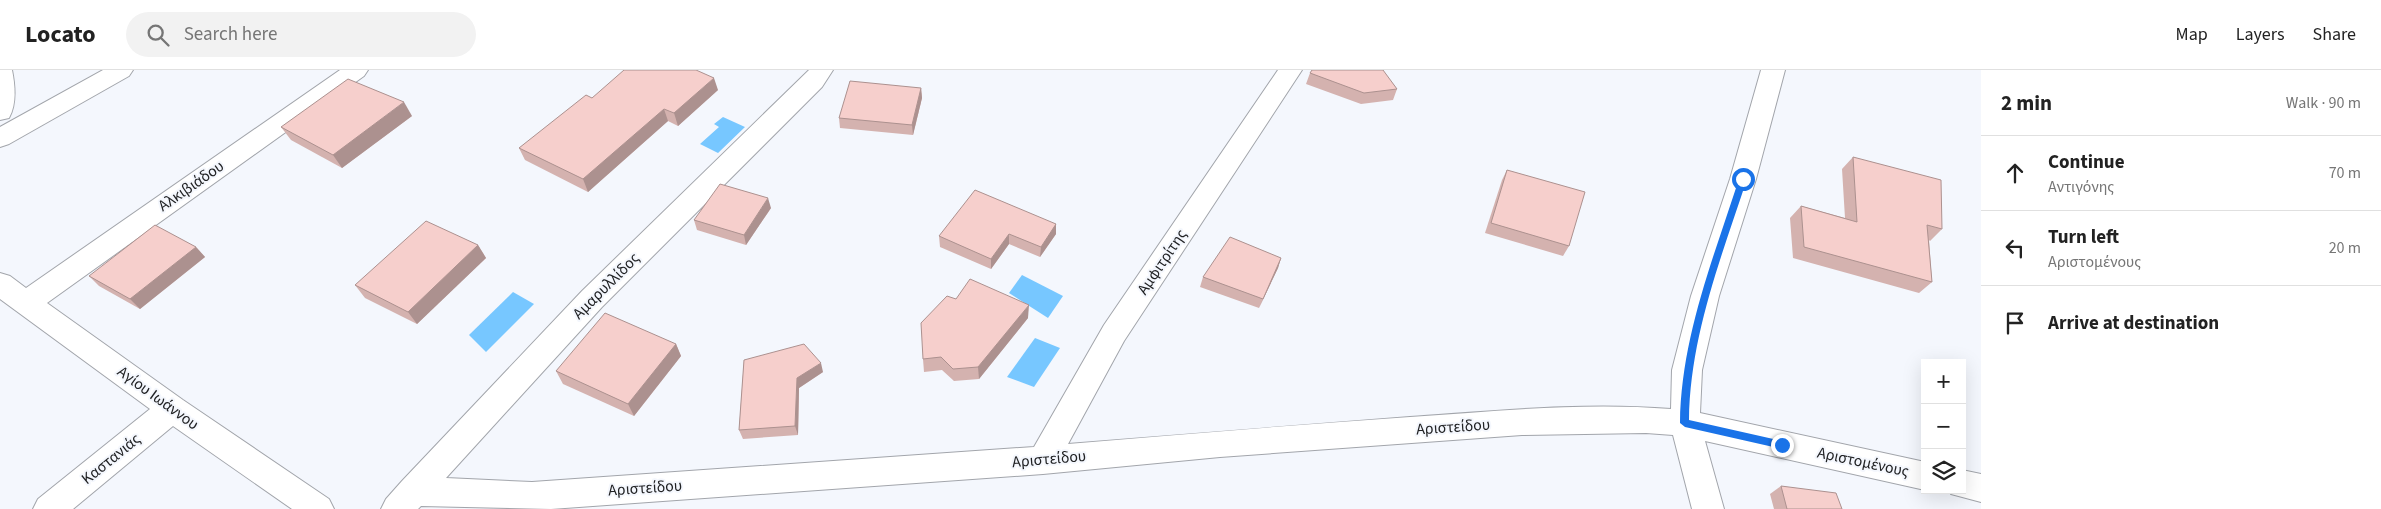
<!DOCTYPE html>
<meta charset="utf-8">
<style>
body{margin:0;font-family:"Source Sans 3",sans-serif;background:#f2f2f2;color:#222}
.controls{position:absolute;right:15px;bottom:15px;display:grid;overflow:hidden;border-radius:0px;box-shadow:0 5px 20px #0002}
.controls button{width:45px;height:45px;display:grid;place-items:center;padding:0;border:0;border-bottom:1px solid #e0e0e0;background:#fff;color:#222;font:25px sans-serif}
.stop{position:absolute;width:15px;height:15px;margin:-11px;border:4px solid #1a73e8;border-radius:50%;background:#fff}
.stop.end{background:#1a73e8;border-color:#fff;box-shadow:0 1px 5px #0008}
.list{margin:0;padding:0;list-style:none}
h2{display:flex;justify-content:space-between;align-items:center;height:65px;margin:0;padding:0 20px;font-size:21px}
h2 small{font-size:16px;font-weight:400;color:#767676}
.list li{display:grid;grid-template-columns:32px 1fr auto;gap:15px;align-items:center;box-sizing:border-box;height:75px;padding:0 20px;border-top:1px solid #e0e0e0}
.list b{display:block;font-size:19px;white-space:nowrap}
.list p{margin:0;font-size:16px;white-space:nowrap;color:#767676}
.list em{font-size:16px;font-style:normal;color:#767676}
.icon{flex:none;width:28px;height:28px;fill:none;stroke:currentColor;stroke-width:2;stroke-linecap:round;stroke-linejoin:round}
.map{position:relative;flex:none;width:1981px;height:439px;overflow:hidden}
header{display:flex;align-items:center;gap:30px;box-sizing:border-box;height:70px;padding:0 25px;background:#fff;border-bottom:1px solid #e0e0e0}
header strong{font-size:24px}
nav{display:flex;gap:28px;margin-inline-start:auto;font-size:18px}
.search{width:350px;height:45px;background:#f2f2f2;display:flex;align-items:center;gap:12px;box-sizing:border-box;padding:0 18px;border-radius:28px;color:#767676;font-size:19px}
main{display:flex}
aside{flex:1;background:#fff}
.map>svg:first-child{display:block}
.water{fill:#77c7ff}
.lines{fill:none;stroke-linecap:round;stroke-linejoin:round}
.minor-casing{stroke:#a2a5ab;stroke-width:2}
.minor{fill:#fff;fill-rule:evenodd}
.wall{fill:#d4b2af}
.shaded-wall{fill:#ac918f}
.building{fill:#f6cfcc;stroke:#ac918f}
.route{fill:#1a73e8}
.labels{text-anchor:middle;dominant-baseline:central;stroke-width:4;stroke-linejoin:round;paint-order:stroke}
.street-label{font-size:16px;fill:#212224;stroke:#f4f7fd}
</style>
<header>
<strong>Locato</strong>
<div class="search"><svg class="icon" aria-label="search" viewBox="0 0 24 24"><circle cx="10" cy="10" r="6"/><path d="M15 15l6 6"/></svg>Search here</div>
<nav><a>Map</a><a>Layers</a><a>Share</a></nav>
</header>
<main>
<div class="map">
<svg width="1981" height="439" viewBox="0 0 1981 439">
<rect width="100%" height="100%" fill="#f4f7fd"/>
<!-- water -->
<g class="water">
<polygon points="723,47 745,57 718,83 700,74 719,57 714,54"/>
<polygon points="1022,205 1063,226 1048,248 1009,223"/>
<polygon points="513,222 534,234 486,282 469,265"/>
<polygon points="1035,268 1060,278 1034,317 1007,307"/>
</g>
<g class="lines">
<!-- minor casing -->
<g class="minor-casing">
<g id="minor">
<path d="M0,0h12c3,15 5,34 -3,48l-9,2z"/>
<polygon points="103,0 133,0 129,6 9,74 0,77 0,57"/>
<polygon points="340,0 368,0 364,6 47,233 183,330 329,429 334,439 292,439 173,356 73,439 33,439 38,429 150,339 0,229 0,203 10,206 26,218"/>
<path d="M809,0h24l-11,17 -220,220 -156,171 86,4 502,-35 70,-122 174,-255h24l-178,271 -56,103c114,-10 228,-19 342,-27 87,-6 174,-15 261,-8l1,-39 19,-74 39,-117 31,-109h24l-29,109 -37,117 -17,74 -2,43 225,49v28l-220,-49 19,68h-32l-19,-74 -27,-2 -124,2 -302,22 -177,17 -492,35 -130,-3 -3,3h-37l5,-10 16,-18 180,-190z"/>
<polygon points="1962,400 1981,404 1981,432 1951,424 1949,420 1962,420"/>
</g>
</g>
<!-- minor -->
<use href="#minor" class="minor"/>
</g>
<!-- wall -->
<g class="wall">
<polygon points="1312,0 1384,0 1383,1 1397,19 1393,30 1361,34 1306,14 1310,3"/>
<polygon points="921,18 922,28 913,65 840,58 839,48"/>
<polygon points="718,20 678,56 668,51 588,122 525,90 519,78 592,28"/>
<polygon points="412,46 342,98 291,70 281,57"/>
<polygon points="1853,87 1942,159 1930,171 1929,170 1932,212 1919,223 1793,188 1790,148 1801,136 1845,148 1842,99"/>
<polygon points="1507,100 1569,176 1563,186 1485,163 1502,110"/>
<polygon points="771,138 746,175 697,160 694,150"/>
<polygon points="1056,154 1056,164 1040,187 1009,174 991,199 940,177 939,166"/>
<polygon points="478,175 486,188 417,254 365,228 355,215"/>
<polygon points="196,177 205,187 140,239 99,216 89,206"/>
<polygon points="1281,188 1278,198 1259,238 1200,217 1203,207"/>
<polygon points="956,229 1028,248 979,309 954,311 942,300 924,302 923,289"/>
<polygon points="676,274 681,286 634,346 563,314 556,301"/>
<polygon points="744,290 823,302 799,318 798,365 743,369 739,360"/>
<polygon points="1781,416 1842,439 1774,439 1770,424"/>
</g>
<!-- shaded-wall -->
<g class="shaded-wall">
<polygon points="714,8 718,20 678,56 674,43"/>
<polygon points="921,18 922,28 913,65 912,55"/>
<polygon points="404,32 412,46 342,98 333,85"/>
<polygon points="664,39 668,51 588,122 583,109"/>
<polygon points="768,128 771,138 746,175 744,165"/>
<polygon points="1056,154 1056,164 1040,187 1041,177"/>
<polygon points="1009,164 1009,174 991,199 991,189"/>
<polygon points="478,175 486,188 417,254 408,242"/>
<polygon points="196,177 205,187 140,239 130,229"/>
<polygon points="1281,188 1278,198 1259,238 1263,229"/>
<polygon points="1029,235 1028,248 979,309 978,297"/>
<polygon points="676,274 681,286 634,346 628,334"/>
<polygon points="821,293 823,302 799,318 798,365 795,356 797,308"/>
</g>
<!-- building -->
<g class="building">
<polygon points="624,0 696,0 714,8 674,43 664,39 583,109 519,78 586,25 592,28"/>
<polygon points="1312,0 1383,0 1397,19 1364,23 1310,3"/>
<polygon points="348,9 404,32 333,85 281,57"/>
<polygon points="850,11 921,18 912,55 839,48"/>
<polygon points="1853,87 1941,110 1942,159 1927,155 1932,212 1804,177 1801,136 1857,152"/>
<polygon points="1507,100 1585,122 1569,176 1491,153"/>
<polygon points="720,114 768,128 744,165 694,150"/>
<polygon points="975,120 1056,154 1041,177 1009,164 991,189 939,166"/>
<polygon points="426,151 478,175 408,242 355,215"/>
<polygon points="155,155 196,177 130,229 89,206"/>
<polygon points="1230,167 1281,188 1263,229 1203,207"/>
<polygon points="970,209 1029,235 978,297 953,299 941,287 923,289 921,253 947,226 956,229"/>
<polygon points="605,243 676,274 628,334 556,301"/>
<polygon points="804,274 821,293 797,308 795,356 739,360 744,290"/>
<polygon points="1781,416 1836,423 1842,439 1787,439"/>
</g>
<!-- route -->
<path class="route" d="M1743,106l4,3c-26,79 -57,157 -58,241l93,21 4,4 -4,4 -97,-22 -5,-4c1,-85 33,-164 59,-244z"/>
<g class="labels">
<!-- street labels -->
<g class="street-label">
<text transform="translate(191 116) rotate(-35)">Αλκιβιάδου</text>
<text transform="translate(1162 192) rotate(-56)">Αμφιτρίτης</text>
<text transform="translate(606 216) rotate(-45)">Αμαρυλλίδος</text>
<text transform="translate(158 328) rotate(36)">Αγίου Ιωάννου</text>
<text transform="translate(1453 357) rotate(-4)">Αριστείδου</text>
<text transform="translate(111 389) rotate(-39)">Καστανιάς</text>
<text transform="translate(1049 389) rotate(-5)">Αριστείδου</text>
<text transform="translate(1863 392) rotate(12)">Αριστομένους</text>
<text transform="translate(645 418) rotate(-4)">Αριστείδου</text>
</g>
</g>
</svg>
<div class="controls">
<button>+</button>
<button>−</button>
<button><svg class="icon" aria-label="layers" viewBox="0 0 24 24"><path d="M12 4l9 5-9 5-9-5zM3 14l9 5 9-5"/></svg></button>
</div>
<div class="stop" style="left:1743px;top:109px"></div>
<div class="stop end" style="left:1782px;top:375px"></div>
</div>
<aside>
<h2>2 min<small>Walk · 90 m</small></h2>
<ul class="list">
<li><svg class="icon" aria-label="ahead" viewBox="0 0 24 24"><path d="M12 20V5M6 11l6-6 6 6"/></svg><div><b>Continue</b><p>Αντιγόνης</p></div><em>70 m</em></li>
<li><svg class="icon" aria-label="left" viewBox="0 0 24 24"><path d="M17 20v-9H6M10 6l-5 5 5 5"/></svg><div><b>Turn left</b><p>Αριστομένους</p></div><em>20 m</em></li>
<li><svg class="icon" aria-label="arrive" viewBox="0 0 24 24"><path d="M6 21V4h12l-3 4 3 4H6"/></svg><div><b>Arrive at destination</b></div></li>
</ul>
</aside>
</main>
